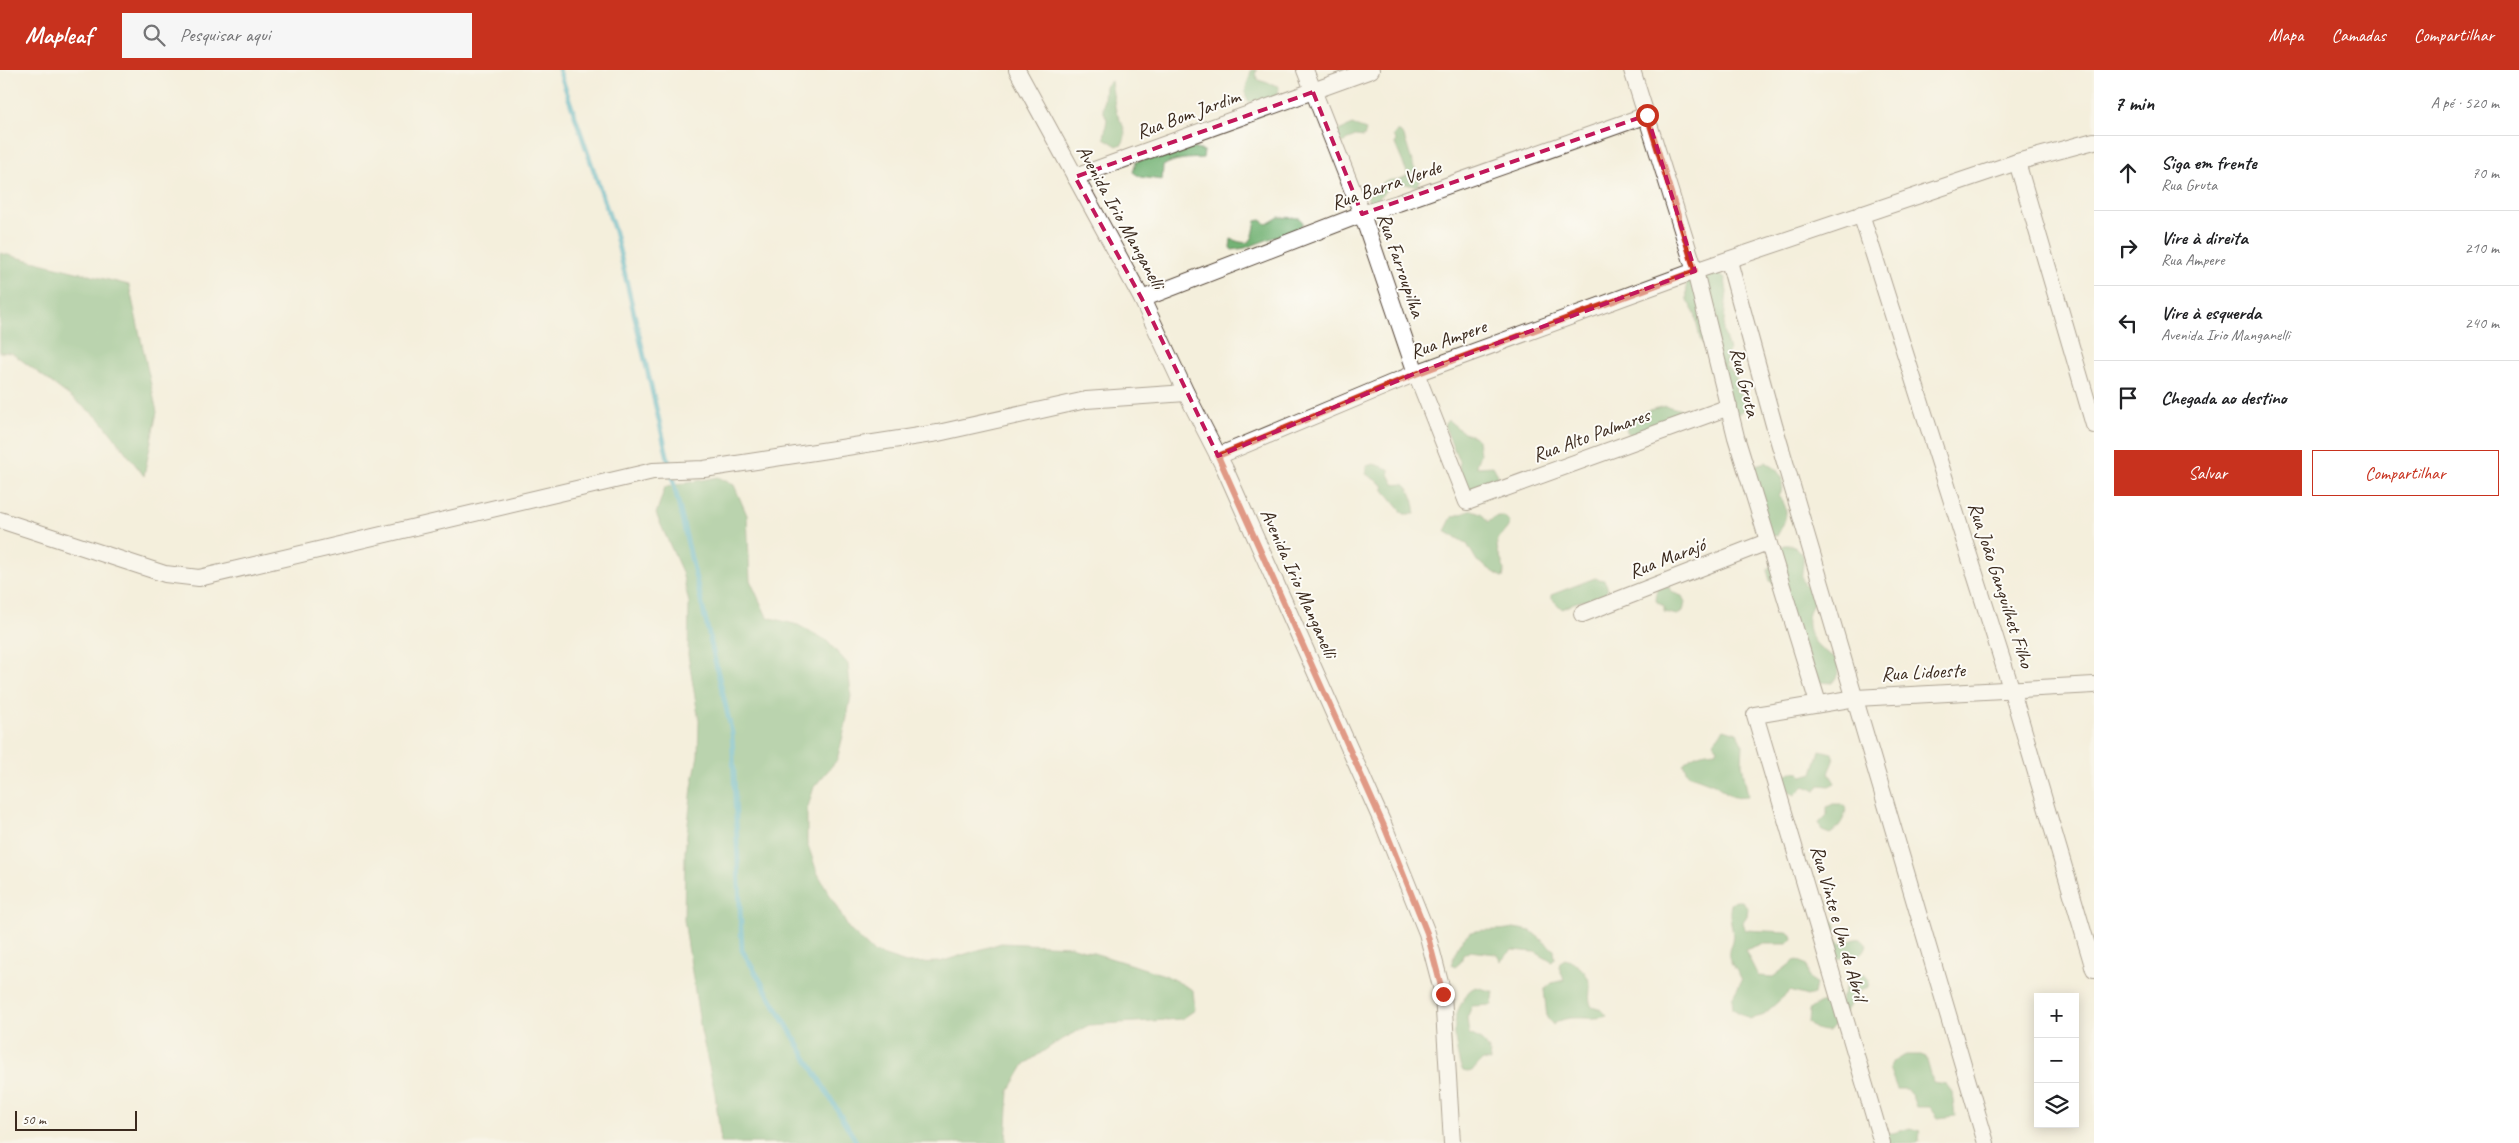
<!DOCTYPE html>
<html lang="pt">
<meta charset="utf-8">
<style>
body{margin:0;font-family:Caveat,sans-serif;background:#f6f6f6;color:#202124}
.controls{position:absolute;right:15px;bottom:15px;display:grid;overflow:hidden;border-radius:0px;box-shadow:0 2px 12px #0003}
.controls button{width:45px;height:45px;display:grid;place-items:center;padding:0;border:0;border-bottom:1px solid #e0e0e0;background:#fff;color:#202124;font:25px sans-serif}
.scale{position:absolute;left:15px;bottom:12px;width:122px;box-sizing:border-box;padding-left:5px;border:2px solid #3b2a1e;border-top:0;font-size:14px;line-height:18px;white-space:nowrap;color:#3b2a1e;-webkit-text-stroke:4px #fdfcf7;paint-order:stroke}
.stop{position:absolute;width:15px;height:15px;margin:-11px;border:4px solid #c8321e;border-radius:50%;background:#fff}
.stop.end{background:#c8321e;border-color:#fff;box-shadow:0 1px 5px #0008}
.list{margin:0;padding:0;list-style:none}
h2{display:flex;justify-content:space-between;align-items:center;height:65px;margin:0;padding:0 20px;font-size:21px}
h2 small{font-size:16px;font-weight:400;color:#757577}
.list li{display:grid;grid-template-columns:32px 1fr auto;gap:15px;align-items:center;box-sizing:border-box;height:75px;padding:0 20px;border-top:1px solid #e0e0e0}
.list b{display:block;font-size:19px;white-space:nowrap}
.list p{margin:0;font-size:16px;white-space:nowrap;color:#757577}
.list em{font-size:16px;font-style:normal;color:#757577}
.actions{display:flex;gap:10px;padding:15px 20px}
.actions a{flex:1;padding:11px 0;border:1px solid #c8321e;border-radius:0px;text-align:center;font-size:18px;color:#c8321e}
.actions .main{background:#c8321e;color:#fff}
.icon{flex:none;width:28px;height:28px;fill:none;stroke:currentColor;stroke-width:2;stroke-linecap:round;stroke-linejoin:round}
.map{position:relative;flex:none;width:2094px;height:1073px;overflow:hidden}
header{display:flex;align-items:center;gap:30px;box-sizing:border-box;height:70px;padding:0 25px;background:#c8321e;color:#fff}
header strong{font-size:24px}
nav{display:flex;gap:28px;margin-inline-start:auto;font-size:18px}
.search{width:350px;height:45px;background:#f6f6f6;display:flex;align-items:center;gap:12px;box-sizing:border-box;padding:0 18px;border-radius:0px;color:#757577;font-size:19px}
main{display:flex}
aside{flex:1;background:#fff}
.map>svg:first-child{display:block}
.forest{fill:#73b274;stroke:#576e49}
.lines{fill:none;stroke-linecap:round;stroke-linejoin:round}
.stream{stroke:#41aac1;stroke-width:5}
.street-casing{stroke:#57483a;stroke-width:18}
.street{stroke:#fff;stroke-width:16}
.route{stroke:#c8321e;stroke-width:6}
.marked{fill:none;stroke:#c2185b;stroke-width:4;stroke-dasharray:10 6;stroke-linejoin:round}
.labels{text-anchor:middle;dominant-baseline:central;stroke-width:4;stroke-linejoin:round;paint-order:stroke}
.street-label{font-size:20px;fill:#3b2a1e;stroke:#fdfcf7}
</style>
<header>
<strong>Mapleaf</strong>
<div class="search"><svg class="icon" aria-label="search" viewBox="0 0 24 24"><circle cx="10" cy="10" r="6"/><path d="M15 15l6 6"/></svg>Pesquisar aqui</div>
<nav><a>Mapa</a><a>Camadas</a><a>Compartilhar</a></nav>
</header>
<main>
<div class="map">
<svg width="2094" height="1073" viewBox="0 0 2094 1073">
<rect width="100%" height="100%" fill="#fdfcf7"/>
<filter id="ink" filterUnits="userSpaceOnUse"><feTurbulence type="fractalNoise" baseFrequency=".02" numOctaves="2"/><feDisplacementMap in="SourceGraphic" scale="10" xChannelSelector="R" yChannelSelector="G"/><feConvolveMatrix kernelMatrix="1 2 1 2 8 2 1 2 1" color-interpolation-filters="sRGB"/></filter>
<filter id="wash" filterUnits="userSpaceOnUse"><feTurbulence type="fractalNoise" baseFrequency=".0096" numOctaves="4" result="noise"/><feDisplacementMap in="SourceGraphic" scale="20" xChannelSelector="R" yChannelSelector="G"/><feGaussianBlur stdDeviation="1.12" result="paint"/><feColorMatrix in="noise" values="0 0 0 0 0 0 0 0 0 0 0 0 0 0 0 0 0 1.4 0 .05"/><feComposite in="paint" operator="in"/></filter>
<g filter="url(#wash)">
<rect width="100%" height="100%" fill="#f4efdc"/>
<!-- forest -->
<g class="forest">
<path d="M1251,0h6l-2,4 3,6 20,6 1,4 -2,7 -17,5h-11c-8,-12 0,-19 2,-32z"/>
<path d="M1111,11c1,9 3,16 4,25 2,14 16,24 7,38l-5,2 -13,-8 3,-19 -4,-9 2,-24z"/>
<polygon points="1352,55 1366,60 1364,67 1355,66 1343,73 1336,68 1338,61"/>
<path d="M1396,62h4l4,4 10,32 8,7 -4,11c-7,1 -14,-4 -21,-3 -12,1 -15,17 -25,21l-4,-3v-5l17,-15 15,-2 8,-4 -13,-31 1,-3 -3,-5z"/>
<path d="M1183,76l21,5 -1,7c-15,1 -27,0 -40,8l-1,14 -22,-3 -7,-5 3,-10z"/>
<path d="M1279,147l21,1 3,5 -4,5 -54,20 -13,2 -2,-2 1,-9c23,9 21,0 25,-18l5,-1 6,4z"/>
<polygon points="0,183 129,215 157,342 144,406 100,349 12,283 0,282"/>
<polygon points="1714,200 1725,209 1727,222 1723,261 1729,280 1725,295 1737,309 1735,321 1749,330 1744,340 1738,345 1709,295 1709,283 1700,269 1695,244 1687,230 1686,211 1690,209 1718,243 1696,203"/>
<polygon points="1666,336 1683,340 1681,351 1634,367 1627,362 1626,356 1631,350 1649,340"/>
<polygon points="1448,350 1464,363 1474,366 1478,370 1480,384 1476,395 1477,397 1493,396 1498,405 1496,417 1477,423 1469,421 1460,408 1459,391 1444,355"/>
<path d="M1766,392l10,7 7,10 -2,14 -3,3c14,13 7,26 -1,40l-7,-1 -20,-64 5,-6z"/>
<path d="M1374,394l15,5v5l5,10c3,1 6,0 9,0 7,2 14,24 12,30h-11l-20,-24 -1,-5 -17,-11v-8z"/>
<polygon points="718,407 734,415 747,445 750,510 767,547 798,555 826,570 848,594 851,626 845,658 837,690 814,717 807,740 807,772 817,802 849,859 873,882 906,893 940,892 1001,873 1071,876 1165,905 1193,920 1195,940 1182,949 1089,955 1054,974 1025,994 1009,1021 1006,1073 721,1073 715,1023 701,961 684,850 685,781 692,717 698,685 699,651 688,585 689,533 682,502 656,444 665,417"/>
<path d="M1472,440l9,3 7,9 9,-6h7l6,6c-2,10 -14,14 -13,24 1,12 10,20 6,32l-26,-17 -10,-17 -22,-13 7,-14z"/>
<path d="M1785,475h8l10,10c2,18 -9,25 12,36 1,8 -2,12 -5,19 -8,22 7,39 26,48 4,11 4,15 -4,25l-13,-1 -41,-95 -8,-6 -3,-11 4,-5 4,-15z"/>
<path d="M1595,508l9,2c13,20 -15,19 -27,22 -5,1 -10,5 -15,7l-11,-11v-3z"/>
<polygon points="1657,517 1669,517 1671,522 1682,526 1685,532 1683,542 1677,545 1664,542 1664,537 1656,531"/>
<path d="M1724,659l13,4 6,12 -1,19 6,32 -15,1 -19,-13 -26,-10 -5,-10c10,-10 19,-12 33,-13l2,-3 -5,-6z"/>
<polygon points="1820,680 1832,683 1834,691 1829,703 1835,713 1829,716 1820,715 1816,721 1804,716 1795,725 1784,717 1784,706 1792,702 1800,703 1803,706 1813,703"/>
<path d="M1841,734l5,4c0,9 -8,22 -16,26l-8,-3 -3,-8 8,-8v-8l6,-3z"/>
<path d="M1820,825l8,7v13l9,11 -3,12 8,6c12,-3 15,-11 25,1 -6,14 -9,8 -19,11 -9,2 -10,5 -20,3l-11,-62z"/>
<path d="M1737,831h5l6,7 -1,8 -5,7 3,7 42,2 5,3 1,5 -6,4h-26l-16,6 13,26 15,1 21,-16 4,-1 8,5 3,12 7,7 -2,10 -7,2 -17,-5 -28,25 -13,3 -16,-10 -1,-11 10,-18c-3,-8 -9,-12 -12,-20 -3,-6 0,-13 2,-19 3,-13 -6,-25 0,-39z"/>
<path d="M1514,858l17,3 23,19 1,9 -3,3 -17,-10 -23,-2 -11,11 -5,-7 -26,-3 -7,4 -2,7 -6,5 -4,-2c15,-47 24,-30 63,-37z"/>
<path d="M1565,889c12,3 25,15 25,28 0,8 -2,13 2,20l10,3 5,6c-18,6 -39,-4 -54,9l-6,-7 -3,-28 8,-7 12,-3 -5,-13 1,-5z"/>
<path d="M1856,901l8,3 5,6 -1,7 -15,8 -4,12 -20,24c-9,0 -15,-1 -21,-8l1,-13c10,-8 17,-11 29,-3l12,-32z"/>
<path d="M1476,917l18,5 -2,13 -20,1 -5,12 2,16c14,5 21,12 22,27l-8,-1c-7,5 -9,15 -20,11l-3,-6c-5,-22 -10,-45 3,-64 4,-7 5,-11 13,-14z"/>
<polygon points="1906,985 1921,985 1926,987 1933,1012 1946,1014 1952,1022 1955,1046 1938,1048 1930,1037 1916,1037 1912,1026 1906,1019 1897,1019 1889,998 1893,991"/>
<polygon points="1910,1058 1920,1061 1919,1071 1916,1073 1876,1073 1884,1063 1893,1063"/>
</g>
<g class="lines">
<!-- stream -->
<polyline class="stream" points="559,0 615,162 732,663 742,880 857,1073"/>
</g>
</g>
<g filter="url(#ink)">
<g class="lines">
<!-- street casing -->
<g class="street-casing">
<g id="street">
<polyline points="1017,0 1142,229 1186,323 1225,399 1384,756 1427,863 1443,924 1452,1073"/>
<polyline points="1305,0 1362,144 1416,303 1467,432 1729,337"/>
<polyline points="1632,0 1695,201 1736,367 1818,633"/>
<polyline points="2017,92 2094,355"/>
<polyline points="1075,107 1371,0"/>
<polyline points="1861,144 2011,618 2094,899"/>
<polyline points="1729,191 1774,355 1986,1073"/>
<polyline points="1142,229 1362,144 1398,133 1647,45"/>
<polyline points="1218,386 1416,303 1695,201 2017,92 2094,71"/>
<polyline points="0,450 165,504 199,508 653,401 704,399 938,363 1086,330 1186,323"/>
<polyline points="1582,544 1767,472"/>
<polyline points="1882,1073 1755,645 1856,628 2094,615"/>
</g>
</g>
<!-- street -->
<use href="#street" class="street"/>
</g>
</g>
<g class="lines" filter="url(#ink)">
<!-- route -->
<polyline class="route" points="1443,924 1427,863 1384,756 1218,386 1416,304 1695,201 1647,45"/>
</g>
<!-- marked area -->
<path d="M0 0H2094V1073H0ZM1313,22l49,122 285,-99 48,156 -279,102 -198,83 -76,-157 -67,-122z" fill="#f4efdc" fill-opacity=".55" fill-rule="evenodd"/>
<path class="marked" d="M1313,22l49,122 285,-99 48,156 -279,102 -198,83 -76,-157 -67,-122z"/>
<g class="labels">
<!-- street labels -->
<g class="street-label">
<text transform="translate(1188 44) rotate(-20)">Rua Bom Jardim</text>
<text transform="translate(1386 115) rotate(-19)">Rua Barra Verde</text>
<text transform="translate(1121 147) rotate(61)">Avenida Irio Manganelli</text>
<text transform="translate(1401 195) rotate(71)">Rua Farroupilha</text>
<text transform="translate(1448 269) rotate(-20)">Rua Ampere</text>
<text transform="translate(1745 312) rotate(76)">Rua Gruta</text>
<text transform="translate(1591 365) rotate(-20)">Rua Alto Palmares</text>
<text transform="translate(1667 488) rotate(-21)">Rua Marajó</text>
<text transform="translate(1299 513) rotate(66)">Avenida Irio Manganelli</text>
<text transform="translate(2001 515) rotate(72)">Rua João Ganguilhet Filho</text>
<text transform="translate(1923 602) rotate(-3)">Rua Lidoeste</text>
<text transform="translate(1839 853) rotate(74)">Rua Vinte e Um de Abril</text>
</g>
</g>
</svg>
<div class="controls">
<button>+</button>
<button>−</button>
<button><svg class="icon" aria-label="layers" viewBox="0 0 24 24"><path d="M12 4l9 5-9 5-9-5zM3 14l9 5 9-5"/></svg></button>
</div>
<div class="scale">50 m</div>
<div class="stop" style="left:1647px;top:45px"></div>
<div class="stop end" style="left:1443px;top:924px"></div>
</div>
<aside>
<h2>7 min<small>A pé · 520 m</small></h2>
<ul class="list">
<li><svg class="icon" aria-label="ahead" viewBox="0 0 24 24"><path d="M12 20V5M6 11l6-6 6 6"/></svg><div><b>Siga em frente</b><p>Rua Gruta</p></div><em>70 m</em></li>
<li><svg class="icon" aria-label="right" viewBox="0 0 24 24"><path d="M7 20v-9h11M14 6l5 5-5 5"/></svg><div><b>Vire à direita</b><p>Rua Ampere</p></div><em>210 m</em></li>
<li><svg class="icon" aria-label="left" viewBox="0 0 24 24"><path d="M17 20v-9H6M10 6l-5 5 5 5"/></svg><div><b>Vire à esquerda</b><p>Avenida Irio Manganelli</p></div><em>240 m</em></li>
<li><svg class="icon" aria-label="arrive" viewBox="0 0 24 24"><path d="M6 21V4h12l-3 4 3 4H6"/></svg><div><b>Chegada ao destino</b></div></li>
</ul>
<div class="actions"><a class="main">Salvar</a><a>Compartilhar</a></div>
</aside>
</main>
